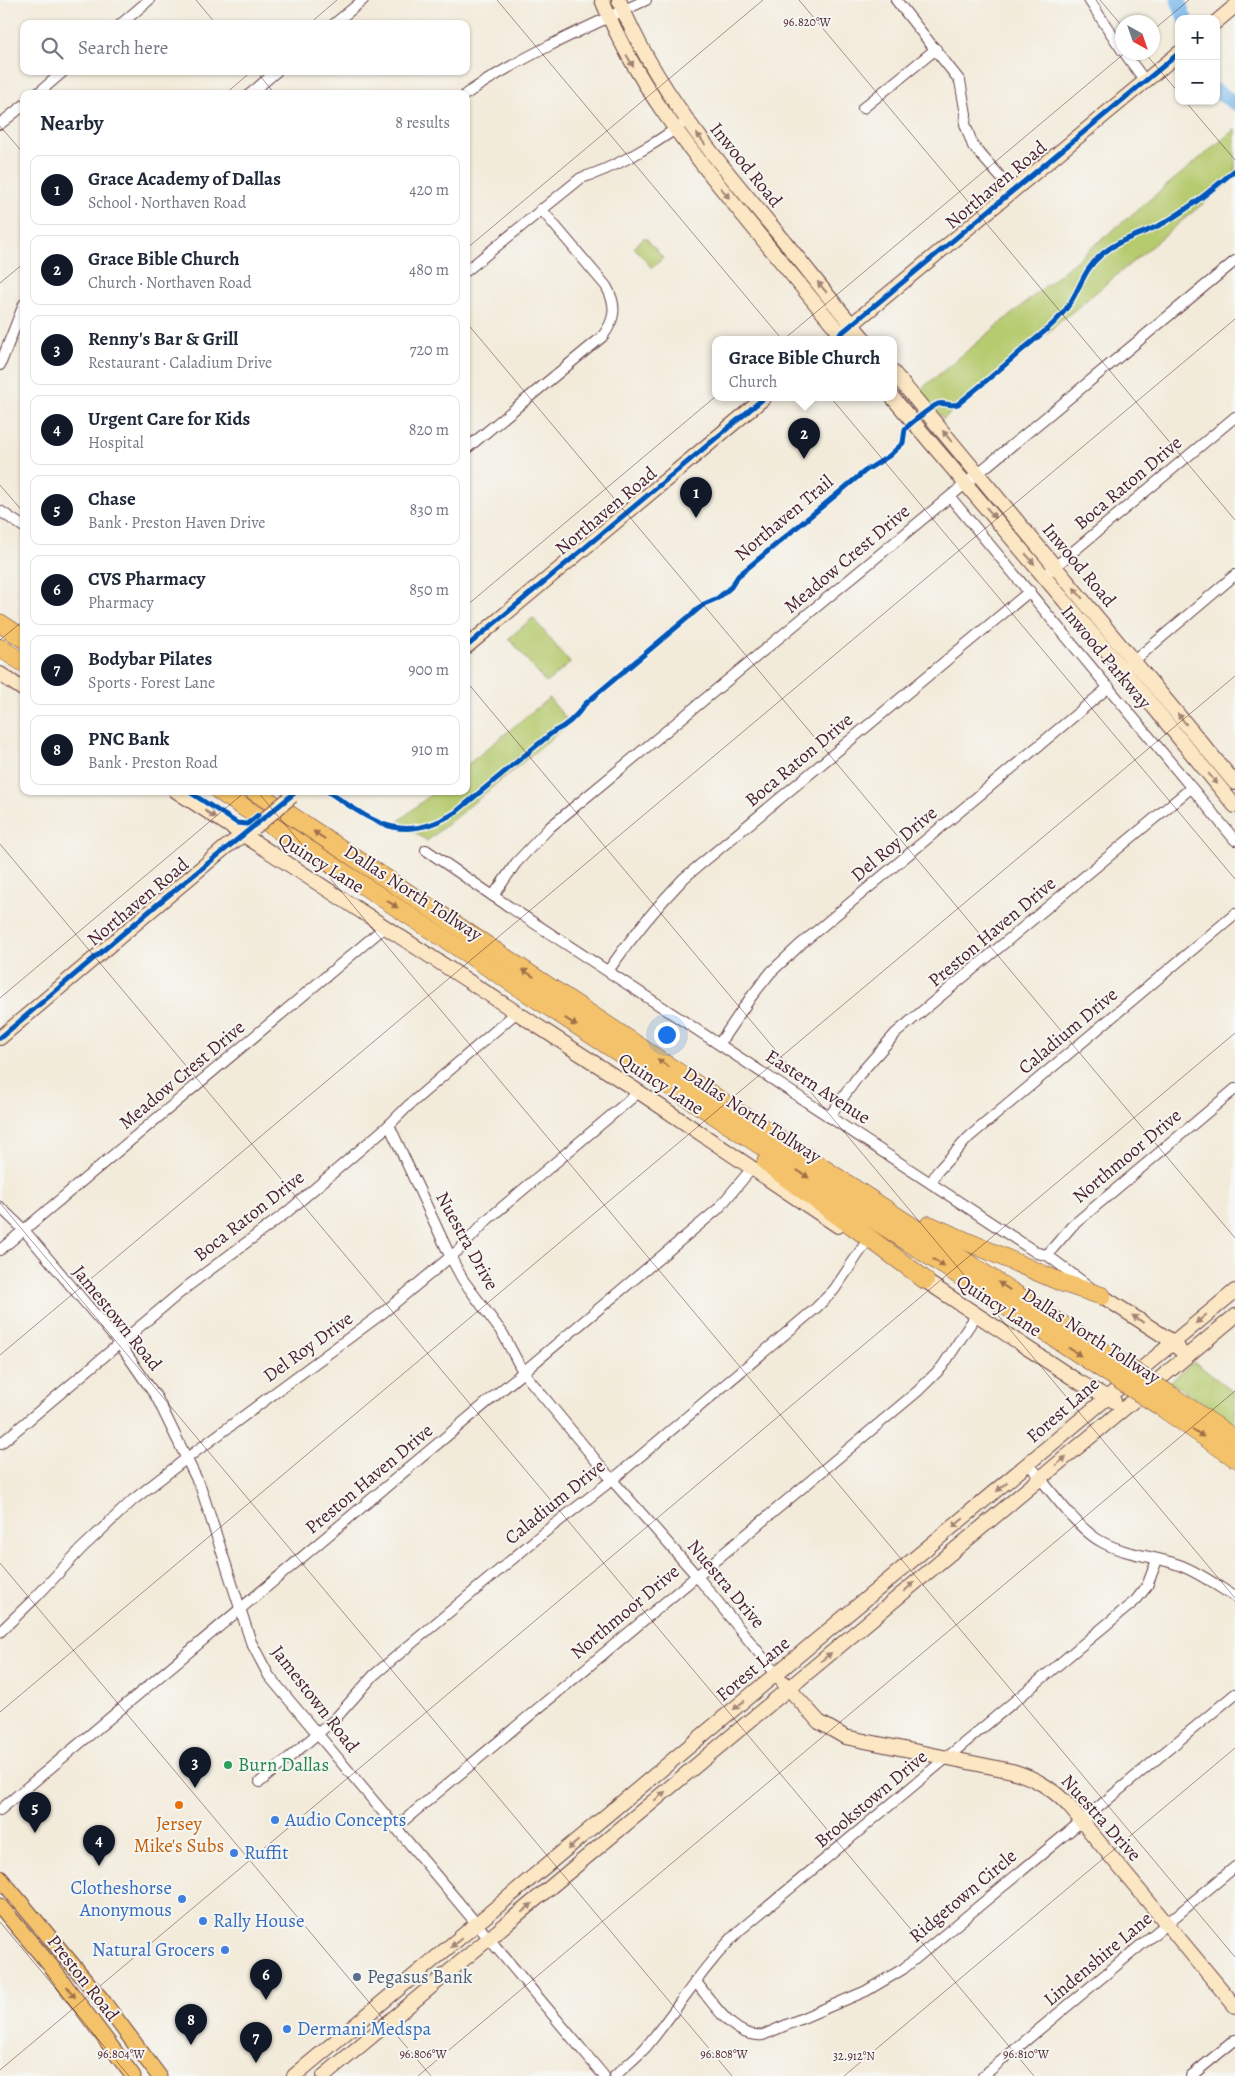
<!DOCTYPE html>
<meta charset="utf-8">
<style>
body{margin:0;font-family:Alegreya,serif;background:#f6f6f7;color:#1f2937}
.controls{position:absolute;right:15px;top:15px;display:grid;overflow:hidden;border-radius:10px;box-shadow:0 1px 4px #0004}
.controls button{width:45px;height:45px;display:grid;place-items:center;padding:0;border:0;border-bottom:1px solid #e0e1e3;background:#fff;color:#1f2937;font:25px sans-serif}
.compass{position:absolute;left:1115px;top:15px;width:45px;height:45px;border-radius:50%;background:#fff;box-shadow:0 1px 4px #0004;rotate:140deg}
.you{position:absolute;left:666px;top:1034px;width:18px;height:18px;margin:-12px;border:4px solid #fff;border-radius:50%;background:#1a73e8;box-shadow:0 0 0 8px #1a73e833}
.badge{display:grid;place-items:center;width:32px;height:32px;border-radius:50%;background:#111827;color:#fff;font-size:16px;font-weight:700}
.pin{position:absolute;translate:-50% -41px;filter:drop-shadow(0 1px 2px #0008)}
.pin::after{content:'';position:absolute;top:26px;width:18px;height:15px;background:inherit;clip-path:polygon(0 0,100% 0,50% 100%)}
.popup{position:absolute;left:712px;top:336px;width:185px;height:65px;box-sizing:border-box;display:grid;place-content:center;border-radius:10px;background:#fff;filter:drop-shadow(0 1px 4px #0005);font-size:16px;white-space:nowrap;color:#747a83}
.popup b{font-size:19px;color:#1f2937}
.popup::after{content:'';position:absolute;left:50%;top:100%;margin-left:-10px;border:10px solid transparent;border-top-color:#fff}
.list{margin:0;padding:0;list-style:none}
h2{display:flex;justify-content:space-between;align-items:center;height:65px;margin:0;padding:0 20px;font-size:21px}
h2 small{font-size:16px;font-weight:400;color:#747a83}
.list li{display:grid;grid-template-columns:32px 1fr auto;gap:15px;align-items:center;box-sizing:border-box;height:70px;margin:0 10px 10px;padding:0 10px;border:1px solid #e0e1e3;border-radius:10px}
.list b{display:block;font-size:19px;white-space:nowrap}
.list p{margin:0;font-size:16px;white-space:nowrap;color:#747a83}
.list em{font-size:16px;font-style:normal;color:#747a83}
.icon{flex:none;width:28px;height:28px;fill:none;stroke:currentColor;stroke-width:2;stroke-linecap:round;stroke-linejoin:round}
.map{position:relative;flex:none;width:1235px;height:2076px;overflow:hidden}
.search{position:absolute;background:#fff;box-shadow:0 1px 4px #0004;left:20px;top:20px;width:450px;height:55px;display:flex;align-items:center;gap:12px;box-sizing:border-box;padding:0 18px;border-radius:10px;color:#747a83;font-size:19px}
.panel{position:absolute;background:#fff;box-shadow:0 1px 4px #0004;left:20px;top:90px;width:450px;height:705px;border-radius:10px}
.map>svg:first-child{display:block}
.green{fill:#b6ca6e;stroke:#80744c}
.lines{fill:none;stroke-linecap:round;stroke-linejoin:round}
.river{stroke:#75b5e9;stroke-width:15}
.street-casing{stroke:#633e45;stroke-width:12}
.secondary-casing{stroke:#633e45;stroke-width:16}
.primary-casing{stroke:#633e45;stroke-width:17}
.highway-casing{stroke:#633e45;stroke-width:19}
.street{stroke:#fff;stroke-width:10}
.secondary{stroke:#fbe7c3;stroke-width:14}
.primary{stroke:#f4c26a;stroke-width:15}
.highway{stroke:#f4c26a;stroke-width:18}
.secondary-bridge-casing{stroke:#633e45;stroke-width:16;stroke-linecap:butt}
.highway-bridge-casing{stroke:#633e45;stroke-width:19;stroke-linecap:butt}
.secondary-bridge{stroke:#fbe7c3;stroke-width:14}
.highway-bridge{stroke:#f4c26a;stroke-width:18}
.cycleway-casing{stroke:#f6f6f2;stroke-width:8}
.cycleway{stroke:#0057b8;stroke-width:5}
.oneway{fill:#a28377}
.oneway2{fill:#9f704a}
.ticks{fill:none;stroke:#4a1f2b;stroke-width:1;stroke-opacity:0.45}
.leisure-dot{fill:#2e9e5b;stroke:#f6f6f2;stroke-width:2}
.food-dot{fill:#e8710a;stroke:#f6f6f2;stroke-width:2}
.shop-dot{fill:#3f7fe0;stroke:#f6f6f2;stroke-width:2}
.service-dot{fill:#5c6f8a;stroke:#f6f6f2;stroke-width:2}
.labels{text-anchor:middle;dominant-baseline:central;stroke-width:4;stroke-linejoin:round;paint-order:stroke}
.street-label{font-size:19px;fill:#4a1f2b;stroke:#f6f6f2}
.leisure-label{font-size:19px;fill:#27864d;stroke:#f6f6f2;text-anchor:start}
.shop-label{font-size:19px;fill:#366cbe;stroke:#f6f6f2;text-anchor:start}
.food-label{font-size:19px;fill:#c56008;stroke:#f6f6f2}
.service-label{font-size:19px;fill:#4e5e75;stroke:#f6f6f2;text-anchor:start}
.ticks-label{font-size:12px;text-anchor:middle;fill:#4a1f2b;stroke:#f6f6f2;stroke-width:4;stroke-linejoin:round;paint-order:stroke}
</style>
<div class="map">
<svg width="1235" height="2076" viewBox="0 0 1235 2076">
<rect width="100%" height="100%" fill="#f6f6f2"/>
<filter id="ink" filterUnits="userSpaceOnUse"><feTurbulence type="fractalNoise" baseFrequency=".02" numOctaves="2"/><feDisplacementMap in="SourceGraphic" scale="10" xChannelSelector="R" yChannelSelector="G"/><feConvolveMatrix kernelMatrix="1 2 1 2 8 2 1 2 1" color-interpolation-filters="sRGB"/></filter>
<filter id="wash" filterUnits="userSpaceOnUse"><feTurbulence type="fractalNoise" baseFrequency=".0096" numOctaves="4" result="noise"/><feDisplacementMap in="SourceGraphic" scale="20" xChannelSelector="R" yChannelSelector="G"/><feGaussianBlur stdDeviation="1.12" result="paint"/><feColorMatrix in="noise" values="0 0 0 0 0 0 0 0 0 0 0 0 0 0 0 0 0 1.4 0 .05"/><feComposite in="paint" operator="in"/></filter>
<g filter="url(#wash)">
<rect width="100%" height="100%" fill="#f3ebda"/>
<!-- green -->
<g class="green">
<polygon points="1235,129 1235,177 943,419 920,390"/>
<polygon points="645,237 663,258 652,268 634,247"/>
<polygon points="533,618 570,663 546,683 509,638"/>
<polygon points="549,698 570,723 427,841 399,821 435,791 466,791 466,766"/>
<polygon points="1194,1362 1235,1393 1235,1424 1170,1382"/>
</g>
<g class="lines">
<!-- river -->
<g class="river">
<polyline points="1178,0 1185,19"/>
<polyline points="1216,91 1235,103"/>
</g>
</g>
</g>
<g filter="url(#ink)">
<g class="lines">
<!-- street casing -->
<g class="street-casing">
<g id="street">
<polyline points="896,0 960,81 966,114 965,124 973,146 1013,191"/>
<polyline points="1089,0 1122,50"/>
<polyline points="121,24 149,0"/>
<polyline points="334,24 363,0"/>
<polyline points="1124,52 1145,81"/>
<polyline points="37,94 64,71"/>
<polyline points="250,94 277,71"/>
<path d="M466,94c56,-38 119,-66 180,-94"/>
<polyline points="863,108 936,49"/>
<polyline points="0,124 24,105"/>
<path d="M466,271l115,-93c32,-9 72,-33 99,-52"/>
<polyline points="0,365 24,304"/>
<path d="M466,449l136,-112c14,-18 15,-32 4,-51l-65,-77"/>
<polyline points="950,497 1235,840"/>
<polyline points="0,511 24,527"/>
<polyline points="1051,570 1235,417"/>
<polyline points="1129,665 1235,575"/>
<polyline points="426,850 493,896 1037,1253 1047,1255 1091,1288"/>
<polyline points="493,896 516,863 550,827 1235,261"/>
<path d="M608,971c23,-33 48,-64 76,-93l346,-287"/>
<polyline points="719,1044 751,997 771,972 801,944 1109,687"/>
<polyline points="829,1117 859,1075 896,1033 1191,788"/>
<polyline points="389,1125 450,1256 463,1280 503,1334 523,1372 612,1480 696,1575 776,1674"/>
<polyline points="931,1183 937,1172 969,1137 1235,914"/>
<polyline points="0,1207 24,1230 119,1343 157,1398 201,1488 251,1642 269,1676 604,2076"/>
<polyline points="0,1250 386,926"/>
<polyline points="1047,1255 1072,1226 1235,1089"/>
<polyline points="0,1444 188,1286 286,1213 389,1125 408,1106 517,1012"/>
<path d="M1029,1464c18,22 49,66 73,78 24,13 52,14 77,23 20,7 38,21 56,32"/>
<polyline points="0,1632 36,1597 81,1549 133,1500 187,1458 384,1312 461,1248 487,1220 639,1092"/>
<polyline points="260,1782 335,1719 374,1675 541,1535 612,1480 816,1308 834,1290 865,1244"/>
<polyline points="0,1810 718,1209 753,1167"/>
<polyline points="395,1828 918,1391 942,1367 977,1314"/>
<path d="M695,1981c18,21 38,58 68,54l103,-44 37,-22 332,-275"/>
<path d="M615,2076c10,-10 22,-19 31,-29 32,-39 58,-82 94,-117l396,-330 11,-14 10,-26"/>
<polyline points="983,2076 1235,1867"/>
<polyline points="1191,2076 1235,2040"/>
</g>
</g>
<!-- secondary casing -->
<g class="secondary-casing">
<g id="secondary">
<path d="M602,0c34,85 88,150 145,220 33,40 66,81 99,120"/>
<path d="M619,0c36,88 97,160 157,231 30,36 58,74 89,109"/>
<polyline points="1216,22 1235,6"/>
<polyline points="833,340 1179,53"/>
<polyline points="893,372 1235,783"/>
<polyline points="893,398 1123,670 1235,806"/>
<polyline points="466,647 764,398"/>
<polyline points="0,674 24,690"/>
<polyline points="176,791 639,1092 838,1226"/>
<polyline points="0,1038 226,847 249,831"/>
<polyline points="918,1276 1079,1382 1114,1401"/>
<polyline points="1102,1296 1173,1342 1179,1349"/>
<path d="M783,1682l36,40 26,15 167,34c23,7 40,17 57,35l166,200"/>
<polyline points="294,2076 1235,1291"/>
<polyline points="324,2076 1235,1316"/>
</g>
</g>
<!-- primary casing -->
<g class="primary-casing">
<g id="primary">
<polyline points="0,1878 102,2000 159,2076"/>
<polyline points="0,1906 50,1965 133,2076"/>
</g>
</g>
<!-- highway casing -->
<g class="highway-casing">
<g id="highway">
<polyline points="0,623 24,639"/>
<polyline points="0,648 24,663"/>
<polyline points="219,791 1105,1371"/>
<polyline points="254,791 806,1157 1118,1361"/>
<path d="M766,1162c52,41 107,77 159,118"/>
<polyline points="929,1225 1063,1283 1102,1296"/>
<polyline points="1172,1396 1235,1439"/>
<polyline points="1161,1407 1235,1458"/>
</g>
</g>
<!-- street -->
<use href="#street" class="street"/>
<!-- secondary -->
<use href="#secondary" class="secondary"/>
<!-- primary -->
<use href="#primary" class="primary"/>
<!-- highway -->
<use href="#highway" class="highway"/>
<!-- secondary-bridge casing -->
<g class="secondary-bridge-casing">
<polyline id="secondary-bridge" points="254,828 292,796"/>
</g>
<!-- highway-bridge casing -->
<g class="highway-bridge-casing">
<g id="highway-bridge">
<polyline points="1118,1361 1172,1396"/>
<polyline points="1105,1371 1161,1407"/>
</g>
</g>
<!-- secondary-bridge -->
<use href="#secondary-bridge" class="secondary-bridge"/>
<!-- highway-bridge -->
<use href="#highway-bridge" class="highway-bridge"/>
<!-- cycleway casing -->
<g class="cycleway-casing">
<g id="cycleway">
<polyline points="833,340 1179,53"/>
<polyline points="466,647 764,398"/>
<polyline points="188,791 237,823 247,824 258,815"/>
<path d="M327,791c47,31 75,55 129,21l97,-80c14,-6 24,-16 32,-28l119,-100 14,-6 13,-11 7,-11 127,-105 24,-15 14,-13 2,-14c6,-6 27,-23 33,-25 7,-2 13,3 20,0 22,-18 43,-35 64,-54 16,-13 32,-25 44,-41 14,-18 16,-38 35,-54 18,-16 40,-20 61,-31 27,-15 50,-34 73,-54"/>
<polyline points="0,1038 159,903 297,791"/>
</g>
</g>
<!-- cycleway -->
<use href="#cycleway" class="cycleway"/>
</g>
<!-- one-way arrows -->
<defs><path id="oneway-solid" d="M-6-.8H1V-3.2L6.5 0L1 3.2V.8H-6Z" transform="scale(1.25)"/></defs>
<g class="oneway">
<use href="#oneway-solid" transform="translate(630 61) rotate(60)"/>
<use href="#oneway-solid" transform="translate(701 139) rotate(-127)"/>
<use href="#oneway-solid" transform="translate(725 193) rotate(51)"/>
<use href="#oneway-solid" transform="translate(822 287) rotate(-130)"/>
<use href="#oneway-solid" transform="translate(947 436) rotate(-129)"/>
<use href="#oneway-solid" transform="translate(991 513) rotate(50)"/>
<use href="#oneway-solid" transform="translate(1030 559) rotate(50)"/>
<use href="#oneway-solid" transform="translate(1078 593) rotate(-130)"/>
<use href="#oneway-solid" transform="translate(1182 719) rotate(-129)"/>
<use href="#oneway-solid" transform="translate(1213 779) rotate(51)"/>
<use href="#oneway-solid" transform="translate(210 814) rotate(34)"/>
<use href="#oneway-solid" transform="translate(1138 1319) rotate(-147)"/>
<use href="#oneway-solid" transform="translate(1201 1319) rotate(140)"/>
<use href="#oneway-solid" transform="translate(1061 1461) rotate(-40)"/>
<use href="#oneway-solid" transform="translate(1002 1487) rotate(140)"/>
<use href="#oneway-solid" transform="translate(958 1523) rotate(140)"/>
<use href="#oneway-solid" transform="translate(909 1587) rotate(-40)"/>
<use href="#oneway-solid" transform="translate(826 1657) rotate(-39)"/>
<use href="#oneway-solid" transform="translate(739 1705) rotate(140)"/>
<use href="#oneway-solid" transform="translate(660 1796) rotate(-40)"/>
<use href="#oneway-solid" transform="translate(573 1845) rotate(140)"/>
<use href="#oneway-solid" transform="translate(527 1908) rotate(-40)"/>
<use href="#oneway-solid" transform="translate(456 1943) rotate(140)"/>
</g>
<g class="oneway2">
<use href="#oneway-solid" transform="translate(319 835) rotate(-146)"/>
<use href="#oneway-solid" transform="translate(392 904) rotate(33)"/>
<use href="#oneway-solid" transform="translate(528 973) rotate(-146)"/>
<use href="#oneway-solid" transform="translate(571 1022) rotate(33)"/>
<use href="#oneway-solid" transform="translate(663 1063) rotate(-146)"/>
<use href="#oneway-solid" transform="translate(803 1174) rotate(33)"/>
<use href="#oneway-solid" transform="translate(939 1263) rotate(33)"/>
<use href="#oneway-solid" transform="translate(1004 1286) rotate(-147)"/>
<use href="#oneway-solid" transform="translate(1075 1352) rotate(33)"/>
<use href="#oneway-solid" transform="translate(1198 1433) rotate(34)"/>
<use href="#oneway-solid" transform="translate(71 1992) rotate(53)"/>
</g>
</g>
<!-- ticks -->
<path class="ticks" d="M196,0l20,24M497,0l738,879M799,0l436,520M1100,0l22,26M309,24l28,-24M1152,31l37,-31M1144,52l35,41M256,71l19,23M225,94l27,-23M1185,101l50,59M0,126l24,28M466,249l297,-249M0,283l24,-20M466,322l769,916M0,485l24,28M466,606l660,-554M0,640l24,-20M466,681l769,917M257,791l978,1166M0,844l1034,1232M0,998l246,-207M0,1203l732,873M0,1355l1235,-1036M0,1563l431,513M0,1712l1235,-1036M0,1922l129,154M0,2070l1235,-1037M418,2076l817,-685M844,2076l391,-328"/>
<!-- markers -->
<circle class="leisure-dot" cx="228" cy="1765" r="5"/>
<circle class="food-dot" cx="179" cy="1805" r="5"/>
<g class="shop-dot">
<circle cx="275" cy="1820" r="5"/>
<circle cx="234" cy="1853" r="5"/>
<circle cx="182" cy="1899" r="5"/>
<circle cx="203" cy="1921" r="5"/>
<circle cx="225" cy="1950" r="5"/>
<circle cx="287" cy="2029" r="5"/>
</g>
<circle class="service-dot" cx="357" cy="1977" r="5"/>
<g class="labels">
<!-- street labels -->
<g class="street-label">
<text transform="translate(746 165) rotate(51)">Inwood Road</text>
<text transform="translate(996 185) rotate(-40)">Northaven Road</text>
<text transform="translate(1128 483) rotate(-40)">Boca Raton Drive</text>
<text transform="translate(606 511) rotate(-40)">Northaven Road</text>
<text transform="translate(784 518) rotate(-40)">Northaven Trail</text>
<text transform="translate(847 559) rotate(-40)">Meadow Crest Drive</text>
<text transform="translate(1079 565) rotate(50)">Inwood Road</text>
<text transform="translate(1106 657) rotate(50)">Inwood Parkway</text>
<text transform="translate(799 760) rotate(-40)">Boca Raton Drive</text>
<text transform="translate(894 844) rotate(-40)">Del Roy Drive</text>
<text transform="translate(321 863) rotate(32)">Quincy Lane</text>
<text transform="translate(413 893) rotate(33)">Dallas North Tollway</text>
<text transform="translate(138 902) rotate(-40)">Northaven Road</text>
<text transform="translate(992 932) rotate(-40)">Preston Haven Drive</text>
<text transform="translate(1068 1031) rotate(-40)">Caladium Drive</text>
<text transform="translate(182 1075) rotate(-40)">Meadow Crest Drive</text>
<text transform="translate(661 1084) rotate(33)">Quincy Lane</text>
<text transform="translate(818 1087) rotate(33)">Eastern Avenue</text>
<text transform="translate(752 1115) rotate(33)">Dallas North Tollway</text>
<text transform="translate(1127 1156) rotate(-40)">Northmoor Drive</text>
<text transform="translate(249 1216) rotate(-38)">Boca Raton Drive</text>
<text transform="translate(467 1241) rotate(61)">Nuestra Drive</text>
<text transform="translate(999 1306) rotate(33)">Quincy Lane</text>
<text transform="translate(117 1318) rotate(51)">Jamestown Road</text>
<text transform="translate(1091 1336) rotate(33)">Dallas North Tollway</text>
<text transform="translate(308 1347) rotate(-36)">Del Roy Drive</text>
<text transform="translate(1063 1410) rotate(-41)">Forest Lane</text>
<text transform="translate(369 1479) rotate(-40)">Preston Haven Drive</text>
<text transform="translate(555 1502) rotate(-39)">Caladium Drive</text>
<text transform="translate(726 1584) rotate(50)">Nuestra Drive</text>
<text transform="translate(625 1612) rotate(-40)">Northmoor Drive</text>
<text transform="translate(753 1669) rotate(-40)">Forest Lane</text>
<text transform="translate(315 1699) rotate(52)">Jamestown Road</text>
<text transform="translate(871 1799) rotate(-40)">Brookstown Drive</text>
<text transform="translate(1101 1818) rotate(48)">Nuestra Drive</text>
<text transform="translate(963 1896) rotate(-40)">Ridgetown Circle</text>
<text transform="translate(1098 1959) rotate(-40)">Lindenshire Lane</text>
<text transform="translate(83 1978) rotate(52)">Preston Road</text>
</g>
<!-- leisure labels -->
<g class="leisure-label">
<text x="238" y="1765">Burn Dallas</text>
</g>
<!-- shop labels -->
<g class="shop-label">
<text x="285" y="1820">Audio Concepts</text>
<text x="244" y="1853">Ruffit</text>
<text x="172" y="1888" text-anchor="end">Clotheshorse<tspan x="172" dy="22">Anonymous</tspan></text>
<text x="213" y="1921">Rally House</text>
<text x="215" y="1950" text-anchor="end">Natural Grocers</text>
<text x="297" y="2029">Dermani Medspa</text>
</g>
<!-- food labels -->
<g class="food-label">
<text x="179" y="1824">Jersey<tspan x="179" dy="22">Mike's Subs</tspan></text>
</g>
<!-- service labels -->
<g class="service-label">
<text x="367" y="1977">Pegasus Bank</text>
</g>
</g>
<g class="ticks-label">
<text x="807" y="26">96.820°W</text>
<text x="121" y="2058">96.804°W</text>
<text x="423" y="2058">96.806°W</text>
<text x="724" y="2058">96.808°W</text>
<text x="1026" y="2058">96.810°W</text>
<text x="854" y="2060">32.912°N</text>
</g>
</svg>
<div class="controls">
<button>+</button>
<button>−</button>
</div>
<svg class="compass" viewBox="-18 -18 36 36"><path d="M0-13l5 13h-10z" fill="#e53935"/><path d="M0 13l5-13h-10z" fill="#747a83"/></svg>
<div class="you"></div>
<div class="pin badge" style="left:696px;top:518px">1</div>
<div class="pin badge" style="left:804px;top:459px">2</div>
<div class="popup"><b>Grace Bible Church</b>Church</div>
<div class="pin badge" style="left:195px;top:1788px">3</div>
<div class="pin badge" style="left:99px;top:1866px">4</div>
<div class="pin badge" style="left:35px;top:1833px">5</div>
<div class="pin badge" style="left:266px;top:2000px">6</div>
<div class="pin badge" style="left:256px;top:2063px">7</div>
<div class="pin badge" style="left:191px;top:2045px">8</div>
<div class="search"><svg class="icon" aria-label="search" viewBox="0 0 24 24"><circle cx="10" cy="10" r="6"/><path d="M15 15l6 6"/></svg>Search here</div>
<section class="panel">
<h2>Nearby<small>8 results</small></h2>
<ul class="list">
<li><span class="badge">1</span><div><b>Grace Academy of Dallas</b><p>School · Northaven Road</p></div><em>420 m</em></li>
<li><span class="badge">2</span><div><b>Grace Bible Church</b><p>Church · Northaven Road</p></div><em>480 m</em></li>
<li><span class="badge">3</span><div><b>Renny's Bar &amp; Grill</b><p>Restaurant · Caladium Drive</p></div><em>720 m</em></li>
<li><span class="badge">4</span><div><b>Urgent Care for Kids</b><p>Hospital</p></div><em>820 m</em></li>
<li><span class="badge">5</span><div><b>Chase</b><p>Bank · Preston Haven Drive</p></div><em>830 m</em></li>
<li><span class="badge">6</span><div><b>CVS Pharmacy</b><p>Pharmacy</p></div><em>850 m</em></li>
<li><span class="badge">7</span><div><b>Bodybar Pilates</b><p>Sports · Forest Lane</p></div><em>900 m</em></li>
<li><span class="badge">8</span><div><b>PNC Bank</b><p>Bank · Preston Road</p></div><em>910 m</em></li>
</ul>
</section>
</div>
